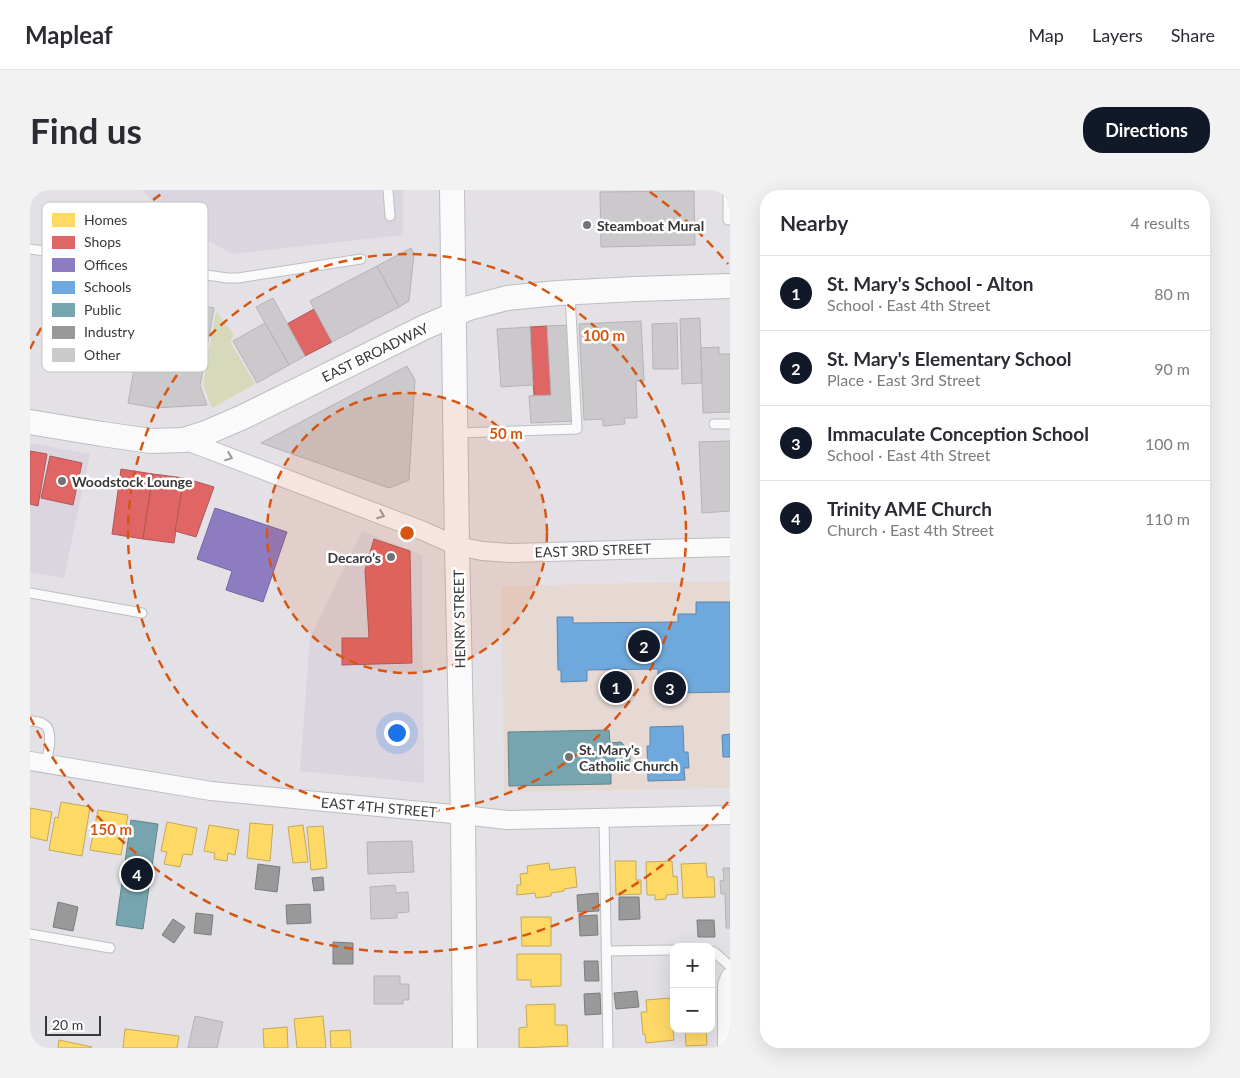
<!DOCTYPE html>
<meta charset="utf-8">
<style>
body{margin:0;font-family:Lato,sans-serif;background:#f2f2f3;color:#2b2b33}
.controls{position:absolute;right:15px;bottom:15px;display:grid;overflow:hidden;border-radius:10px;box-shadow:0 5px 20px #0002}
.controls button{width:45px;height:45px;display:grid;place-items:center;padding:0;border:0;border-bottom:1px solid #e1e1e2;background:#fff;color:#2b2b33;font:25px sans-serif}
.scale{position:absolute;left:15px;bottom:12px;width:56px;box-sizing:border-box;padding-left:5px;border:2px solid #38373a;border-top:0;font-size:14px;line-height:18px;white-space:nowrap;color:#38373a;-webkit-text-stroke:4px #fff;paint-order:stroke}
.you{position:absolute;left:366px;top:542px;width:18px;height:18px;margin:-12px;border:4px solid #fff;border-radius:50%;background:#1a73e8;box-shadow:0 0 0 8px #1a73e833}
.badge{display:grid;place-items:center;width:32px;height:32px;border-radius:50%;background:#111827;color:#fff;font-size:16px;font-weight:700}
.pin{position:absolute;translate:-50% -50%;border:2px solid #fff;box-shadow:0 1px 5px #0006}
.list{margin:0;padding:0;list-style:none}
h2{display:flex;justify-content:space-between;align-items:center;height:65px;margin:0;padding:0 20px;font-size:21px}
h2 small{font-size:16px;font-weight:400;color:#7c7c81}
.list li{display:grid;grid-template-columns:32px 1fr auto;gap:15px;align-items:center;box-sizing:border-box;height:75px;padding:0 20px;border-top:1px solid #e1e1e2}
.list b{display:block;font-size:19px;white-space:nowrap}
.list p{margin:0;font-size:16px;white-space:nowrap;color:#7c7c81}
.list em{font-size:16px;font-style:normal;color:#7c7c81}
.map{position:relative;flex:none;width:700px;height:858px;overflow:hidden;border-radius:20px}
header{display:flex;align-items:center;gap:30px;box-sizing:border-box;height:70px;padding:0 25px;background:#fff;border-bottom:1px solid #e1e1e2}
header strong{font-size:24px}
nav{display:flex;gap:28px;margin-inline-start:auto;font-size:18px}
.intro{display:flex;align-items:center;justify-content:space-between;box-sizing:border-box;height:120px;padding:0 30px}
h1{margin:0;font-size:35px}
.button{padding:12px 22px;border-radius:20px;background:#111827;color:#fff;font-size:18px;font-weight:700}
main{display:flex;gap:30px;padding:0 30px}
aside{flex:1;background:#fff;border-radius:20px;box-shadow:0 5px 20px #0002}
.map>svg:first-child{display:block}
.built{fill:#dbd5e0}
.education{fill:#e6d9d4}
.green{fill:#d6daba}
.homes{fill:#ffd966;stroke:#c3a859}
.shops{fill:#e06666;stroke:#ae5859}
.offices{fill:#8e7cc3;stroke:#74679a}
.schools{fill:#6fa8dc;stroke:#5e86ab}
.public{fill:#76a5af;stroke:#63848c}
.industry{fill:#999;stroke:#7c7c7c}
.building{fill:#cbc9cb;stroke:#b6b3b7}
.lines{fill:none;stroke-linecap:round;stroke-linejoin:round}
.lane-casing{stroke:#bfbdc1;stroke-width:11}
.street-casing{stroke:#bfbdc1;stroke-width:20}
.secondary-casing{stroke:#bfbdc1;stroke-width:26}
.lane{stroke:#fbfafb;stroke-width:9}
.street{stroke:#fbfafb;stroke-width:18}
.secondary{stroke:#fbfafb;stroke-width:24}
.oneway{stroke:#9a989a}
.ring{fill:none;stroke:#d65611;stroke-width:2.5;stroke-dasharray:9 6}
.poi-dot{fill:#747276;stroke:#fff;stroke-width:2}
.labels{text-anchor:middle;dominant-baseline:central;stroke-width:5;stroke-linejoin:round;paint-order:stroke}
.poi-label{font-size:14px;font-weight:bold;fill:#38373a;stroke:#fff;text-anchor:start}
.street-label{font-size:14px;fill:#38373a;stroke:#fff}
.key{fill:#fff;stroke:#c3c3c4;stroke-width:1}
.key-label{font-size:14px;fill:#38373a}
.centre{fill:#d65611;stroke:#fff;stroke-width:2.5}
.ring-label{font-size:15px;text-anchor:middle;font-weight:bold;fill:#d65611;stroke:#fff;stroke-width:5;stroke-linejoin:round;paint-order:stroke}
</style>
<header>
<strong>Mapleaf</strong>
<nav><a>Map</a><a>Layers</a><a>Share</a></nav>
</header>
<div class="intro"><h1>Find us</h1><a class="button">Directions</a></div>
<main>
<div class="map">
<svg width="700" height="858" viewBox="0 0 700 858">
<rect width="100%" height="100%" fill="#e4e1e6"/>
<!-- built -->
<g class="built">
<polygon points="113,0 373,0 373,45 203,64 132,27"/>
<polygon points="0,253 60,264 34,388 0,382"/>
<polygon points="332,341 392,365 394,593 270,581 280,448"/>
</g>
<!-- education -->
<polygon class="education" points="700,391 700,598 474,602 471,396"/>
<!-- green -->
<polygon class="green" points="186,121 204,145 200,151 225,194 182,218 173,194"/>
<!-- homes -->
<g class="homes">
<polygon points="31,612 60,617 52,666 19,660 25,627 28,628"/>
<polygon points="0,618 22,622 17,651 0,647"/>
<polygon points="68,620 98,625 91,665 60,660"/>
<polygon points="137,632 167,638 162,665 153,664 150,677 134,674 137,662 131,661"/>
<polygon points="220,633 243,635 240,671 217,668"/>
<polygon points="179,635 209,640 205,665 198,663 197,671 184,669 185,663 174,661"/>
<polygon points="273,635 278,672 263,673 258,637"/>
<polygon points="293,636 297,678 281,680 277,637"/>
<polygon points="585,671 606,671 606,690 611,690 611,704 586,705"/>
<polygon points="642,671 643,687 647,686 648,704 636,705 636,709 625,710 625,705 617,705 616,672"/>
<polygon points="519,673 520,680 545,677 547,697 534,699 534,701 521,703 521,706 506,708 505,703 487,705 487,695 491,695 490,684 498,683 497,676"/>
<polygon points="676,673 677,687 684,687 685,707 653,708 651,674"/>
<polygon points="491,727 521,727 521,756 492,756"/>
<polygon points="487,764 531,764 531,796 501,797 501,790 487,790"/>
<polygon points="640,808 644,850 616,853 615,844 613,844 611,822 617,822 616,810"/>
<polygon points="525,814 525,835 537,835 538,856 489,858 489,838 497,837 496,815"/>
<polygon points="293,826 296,858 267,858 264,829"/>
<polygon points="257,837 258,858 234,858 233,839"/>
<polygon points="95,839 149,846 147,858 93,858"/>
<polygon points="655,839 676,839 677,855 656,856"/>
<polygon points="320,840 321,858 301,858 300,841"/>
<polygon points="29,850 62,857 61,858 28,858"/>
</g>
<!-- shops -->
<g class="shops">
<polygon points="284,119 302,152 275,166 257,134"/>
<polygon points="517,136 521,205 504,206 500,137"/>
<polygon points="0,261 17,264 8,316 0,314"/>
<polygon points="20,266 52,273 43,315 11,308"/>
<polygon points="91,279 123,284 113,349 82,344"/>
<polygon points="123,284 154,288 144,353 113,349"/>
<polygon points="154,288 184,297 166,347 145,341"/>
<polygon points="344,349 380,361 382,473 312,475 312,448 339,448 335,380"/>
</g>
<!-- offices -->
<polygon class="offices" points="185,318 257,342 233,412 196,400 202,381 167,369"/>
<!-- schools -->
<g class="schools">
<polygon points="666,412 700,412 700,502 649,503 649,495 628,495 628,479 557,480 557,491 531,492 531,480 528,480 527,427 543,427 543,433 648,432 648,424 666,424"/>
<polygon points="653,536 654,562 658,562 659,578 654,578 655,590 618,591 617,556 620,556 620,537"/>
<polygon points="700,544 700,567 693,567 692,545"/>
</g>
<!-- public -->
<g class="public">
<polygon points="579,540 580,553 591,552 600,561 600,573 592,581 581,582 581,594 479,596 478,542"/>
<polygon points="101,630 128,634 113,739 86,735"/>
</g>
<!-- industry -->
<g class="industry">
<polygon points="228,674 250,677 247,702 225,699"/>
<polygon points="293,687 294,700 284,701 282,688"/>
<polygon points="568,703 569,721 548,722 547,705"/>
<polygon points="589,707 609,707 610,729 589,730"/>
<polygon points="28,712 48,717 43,741 23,737"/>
<polygon points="280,714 281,733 257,734 256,715"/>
<polygon points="166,723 183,725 181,745 164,743"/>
<polygon points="567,725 568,745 550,746 549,726"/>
<polygon points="143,729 155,737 144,753 132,745"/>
<polygon points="667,730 684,730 685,747 668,747"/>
<polygon points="303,752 323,753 323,774 303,774"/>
<polygon points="554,771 568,771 569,791 555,791"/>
<polygon points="607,801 609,817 586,819 584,803"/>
<polygon points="570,803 571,824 555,825 554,804"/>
</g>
<!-- building -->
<g class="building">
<polygon points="664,1 665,55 571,57 570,2"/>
<polygon points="381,58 384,64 379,111 369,117 347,76"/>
<polygon points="347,76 369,117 302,152 280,111"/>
<polygon points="117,106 184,118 170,196 177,215 125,218 98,213"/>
<polygon points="243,108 275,166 259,175 226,117"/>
<polygon points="670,128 672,193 652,194 650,129"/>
<polygon points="611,131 614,191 606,191 607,228 594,228 595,234 573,236 573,229 554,230 549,134"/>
<polygon points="235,133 259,175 227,193 203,151"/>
<polygon points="647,133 648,179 623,179 622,134"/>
<polygon points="540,135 545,231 501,233 499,206 521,205 517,136"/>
<polygon points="500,137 503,195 471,197 467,139"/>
<polygon points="689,157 689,164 700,164 700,222 673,223 671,158"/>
<polygon points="377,176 385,190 379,290 359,298 231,253"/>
<polygon points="700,251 700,321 672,323 669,252"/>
<polygon points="382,651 384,682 338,684 337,652"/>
<polygon points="693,678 700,678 700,738 696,738 695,704 691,704 690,691 694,690"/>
<polygon points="365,695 366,703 378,702 379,722 367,723 367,728 341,729 340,697"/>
<polygon points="344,786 370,786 370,794 379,794 379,810 373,810 373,814 344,814"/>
<polygon points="165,826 193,832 187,858 158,858"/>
</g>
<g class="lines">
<!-- lane casing -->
<g class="lane-casing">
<g id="lane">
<polyline points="358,0 360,26"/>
<polyline points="698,30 698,0"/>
<polyline points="0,59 197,88 208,88 331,69"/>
<polyline points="684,234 700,234"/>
<polyline points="427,243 547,239 540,103"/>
<polyline points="0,403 112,423"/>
<path d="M0,531c5,0 11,1 15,4 9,7 3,29 1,39"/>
<polyline points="574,628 578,858"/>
<polyline points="0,744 80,758"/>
<polyline points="576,761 644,760"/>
<polyline points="681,761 684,762 700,776"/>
</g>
</g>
<!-- street casing -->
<g class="street-casing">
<g id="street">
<polyline points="154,250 391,340 427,356 452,361 481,363 700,357"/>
<polyline points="0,571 181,601 433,625 477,630 700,625"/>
<polyline points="697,858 697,795 700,787"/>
</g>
</g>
<!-- secondary casing -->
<g class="secondary-casing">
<g id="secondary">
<polyline points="422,0 427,356 433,625 435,858"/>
<polyline points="0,232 72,244 121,251 154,250 176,243 213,227 395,137 439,118 477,108 528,103 606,99 700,96"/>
</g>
</g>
<!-- lane -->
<use href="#lane" class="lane"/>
<!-- street -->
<use href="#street" class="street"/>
<!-- secondary -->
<use href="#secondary" class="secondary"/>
</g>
<!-- one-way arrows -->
<defs><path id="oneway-chevron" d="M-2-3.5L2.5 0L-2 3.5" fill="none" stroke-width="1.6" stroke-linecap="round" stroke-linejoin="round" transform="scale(1.25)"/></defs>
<g class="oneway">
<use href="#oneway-chevron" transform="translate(199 267) rotate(21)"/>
<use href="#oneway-chevron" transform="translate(351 325) rotate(21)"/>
</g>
<!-- distance rings -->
<circle cx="377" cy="343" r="140" fill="#d65611" fill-opacity=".12"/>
<g class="ring">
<circle cx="377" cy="343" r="140"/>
<circle cx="377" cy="343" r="279"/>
<path d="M698 612A419 419 0 0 1 0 527M0 159A419 419 0 0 1 134 2M620 2A419 419 0 0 1 698 74"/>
</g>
<!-- markers -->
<g class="poi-dot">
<circle cx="557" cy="35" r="5"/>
<circle cx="32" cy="291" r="5"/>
<circle cx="361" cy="367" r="5"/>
<circle cx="539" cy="567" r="5"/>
</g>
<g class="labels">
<!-- poi labels -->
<g class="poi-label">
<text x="567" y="35">Steamboat Mural</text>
<text x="42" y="291">Woodstock Lounge</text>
<text x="351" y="367" text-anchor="end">Decaro’s</text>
<text x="549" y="559">St. Mary's<tspan x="549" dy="16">Catholic Church</tspan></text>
</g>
<!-- street labels -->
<g class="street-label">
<text transform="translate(345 162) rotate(-26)">EAST BROADWAY</text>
<text transform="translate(563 360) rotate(-2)">EAST 3RD STREET</text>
<text transform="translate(429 429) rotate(-91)">HENRY STREET</text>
<text transform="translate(349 617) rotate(5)">EAST 4TH STREET</text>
</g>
</g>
<!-- legend -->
<rect x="12" y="12" width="166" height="170" rx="8" class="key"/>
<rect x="22" y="23" width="23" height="14" fill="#ffd966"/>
<rect x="22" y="46" width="23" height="13" fill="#e06666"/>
<rect x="22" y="68" width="23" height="14" fill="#8e7cc3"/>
<rect x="22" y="91" width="23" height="13" fill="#6fa8dc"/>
<rect x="22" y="113" width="23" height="14" fill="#76a5af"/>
<rect x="22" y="136" width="23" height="13" fill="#999"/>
<rect x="22" y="158" width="23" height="14" fill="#cbc9cb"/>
<g class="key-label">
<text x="54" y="35">Homes</text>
<text x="54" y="57">Shops</text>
<text x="54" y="80">Offices</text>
<text x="54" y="102">Schools</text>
<text x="54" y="125">Public</text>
<text x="54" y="147">Industry</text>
<text x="54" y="170">Other</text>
</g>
<circle cx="377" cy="343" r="8" class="centre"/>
<g class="ring-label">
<text x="574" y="151">100 m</text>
<text x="476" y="249">50 m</text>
<text x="81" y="645">150 m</text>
</g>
</svg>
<div class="controls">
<button>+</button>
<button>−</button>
</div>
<div class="scale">20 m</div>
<div class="you"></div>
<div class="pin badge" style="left:586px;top:497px">1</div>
<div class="pin badge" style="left:614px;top:456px">2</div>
<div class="pin badge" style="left:640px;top:498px">3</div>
<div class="pin badge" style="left:107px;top:684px">4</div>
</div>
<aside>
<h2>Nearby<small>4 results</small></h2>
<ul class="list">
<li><span class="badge">1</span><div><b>St. Mary's School - Alton</b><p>School · East 4th Street</p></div><em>80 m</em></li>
<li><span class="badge">2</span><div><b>St. Mary's Elementary School</b><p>Place · East 3rd Street</p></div><em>90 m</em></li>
<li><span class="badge">3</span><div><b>Immaculate Conception School</b><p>School · East 4th Street</p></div><em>100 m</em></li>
<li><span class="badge">4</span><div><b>Trinity AME Church</b><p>Church · East 4th Street</p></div><em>110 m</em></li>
</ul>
</aside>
</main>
